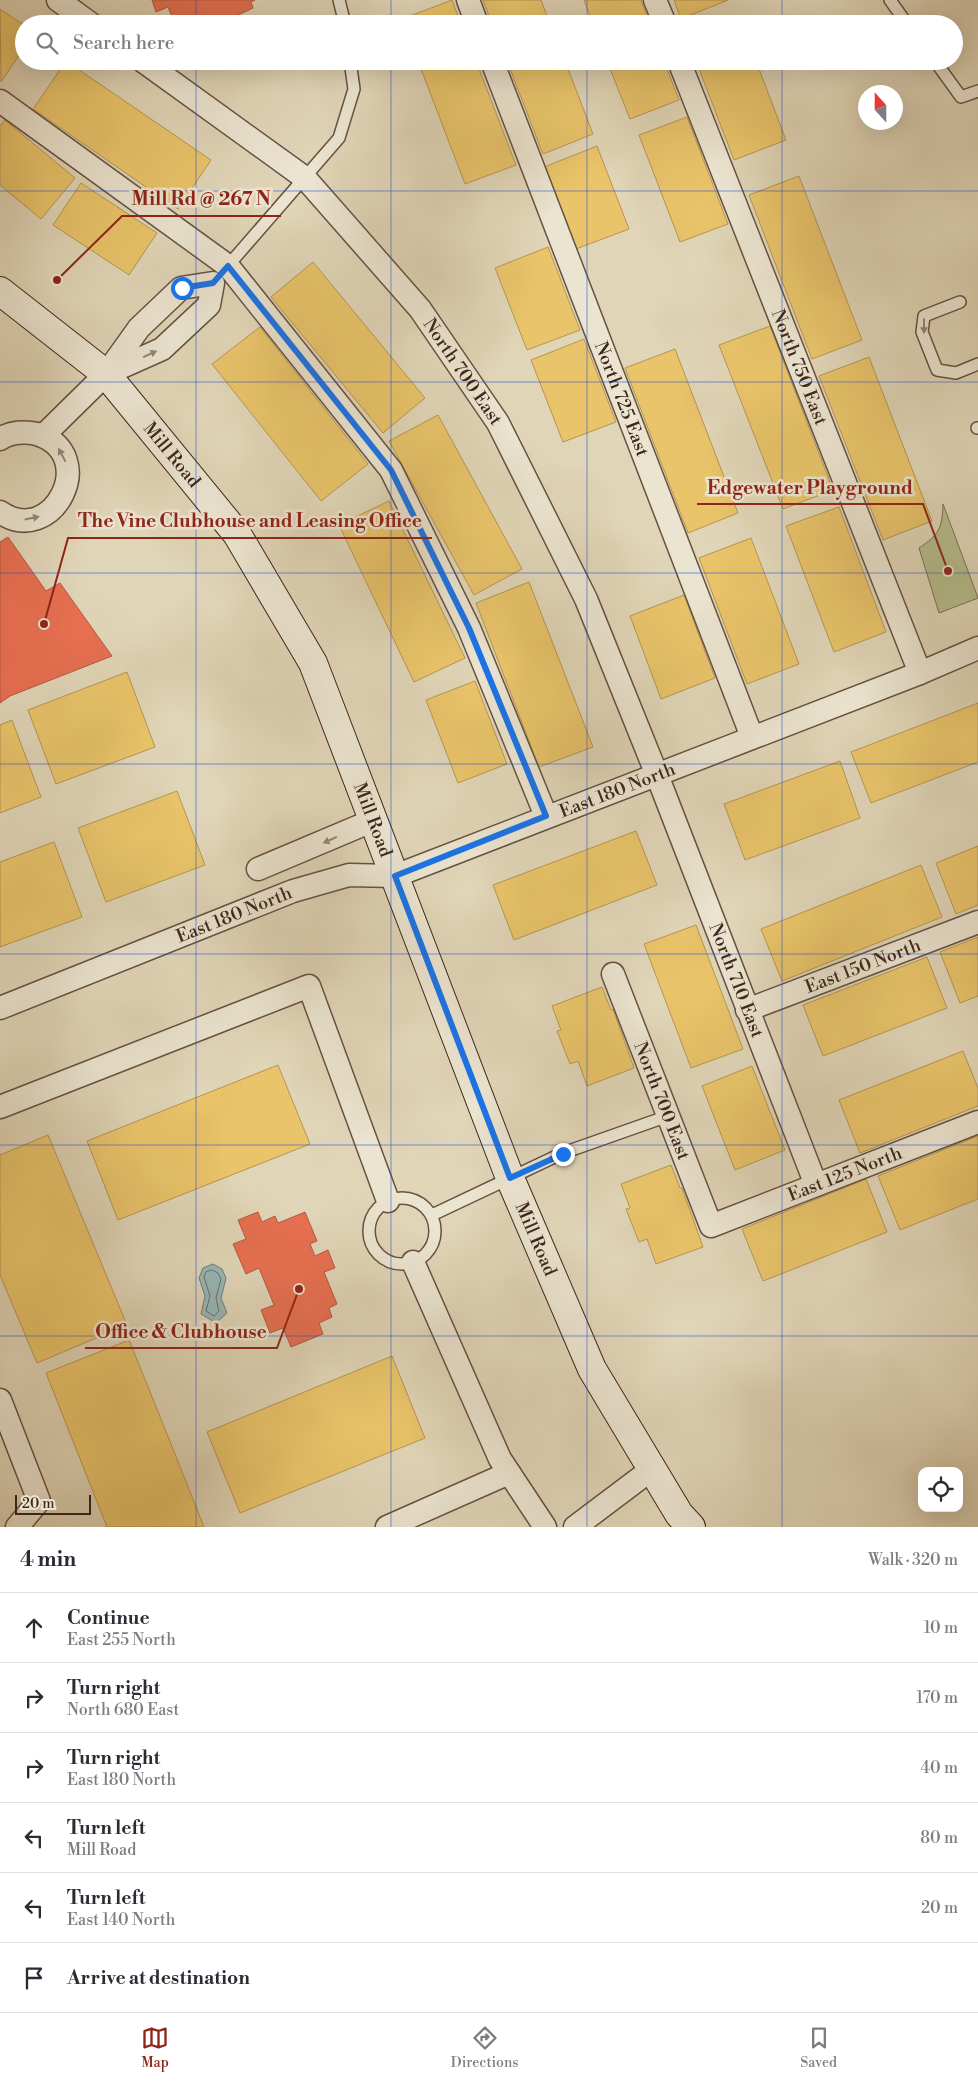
<!DOCTYPE html>
<meta charset="utf-8">
<style>
body{margin:0;font-family:"Libre Bodoni",serif;background:#f2f2f3;color:#2b2b33}
.controls{position:absolute;right:15px;bottom:15px;display:grid;overflow:hidden;border-radius:10px;box-shadow:0 5px 20px #0002}
.controls button{width:45px;height:45px;display:grid;place-items:center;padding:0;border:0;border-bottom:1px solid #e1e1e2;background:#fff;color:#2b2b33;font:25px sans-serif}
.compass{position:absolute;left:858px;top:85px;width:45px;height:45px;border-radius:50%;background:#fff;box-shadow:0 5px 20px #0002;rotate:339deg}
.scale{position:absolute;left:15px;bottom:12px;width:76px;box-sizing:border-box;padding-left:5px;border:2px solid #3d261b;border-top:0;font-size:14px;line-height:18px;white-space:nowrap;color:#3d261b;-webkit-text-stroke:4px #ebe4d0;paint-order:stroke}
.stop{position:absolute;width:15px;height:15px;margin:-11px;border:4px solid #1a73e8;border-radius:50%;background:#fff}
.stop.end{background:#1a73e8;border-color:#fff;box-shadow:0 1px 5px #0008}
.list{margin:0;padding:0;list-style:none}
h2{display:flex;justify-content:space-between;align-items:center;height:65px;margin:0;padding:0 20px;font-size:21px}
h2 small{font-size:16px;font-weight:400;color:#7c7c81}
.list li{display:grid;grid-template-columns:32px 1fr auto;gap:15px;align-items:center;box-sizing:border-box;height:70px;padding:0 20px;border-top:1px solid #e1e1e2}
.list b{display:block;font-size:19px;white-space:nowrap}
.list p{margin:0;font-size:16px;white-space:nowrap;color:#7c7c81}
.list em{font-size:16px;font-style:normal;color:#7c7c81}
.icon{flex:none;width:28px;height:28px;fill:none;stroke:currentColor;stroke-width:2;stroke-linecap:round;stroke-linejoin:round}
.map{position:relative;flex:none;width:978px;height:1527px;overflow:hidden}
.search{position:absolute;background:#fff;box-shadow:0 5px 20px #0002;left:15px;right:15px;top:15px;height:55px;display:flex;align-items:center;gap:12px;box-sizing:border-box;padding:0 18px;border-radius:28px;color:#7c7c81;font-size:19px}
.sheet{height:485px;background:#fff}
nav{display:flex;justify-content:space-around;align-items:center;box-sizing:border-box;height:70px;border-top:1px solid #e1e1e2;background:#fff;font-size:14px;color:#7c7c81}
nav a{display:grid;justify-items:center;gap:2px}
nav .on{color:#8f2418}
.map>svg:first-child{display:block}
.green{fill:#b5bc8c;stroke:#797154}
.water{fill:#97b6b8;stroke:#737c79}
.homes{fill:#e9c46a;stroke:#b59552}
.shops{fill:#e76f51;stroke:#b45941}
.lines{fill:none;stroke-linecap:round;stroke-linejoin:round}
.shore{stroke:#6a6e6a;stroke-width:1}
.lane-casing{stroke:#665242;stroke-width:14}
.street-casing{stroke:#665242;stroke-width:25}
.secondary-casing{stroke:#3d261b;stroke-width:30}
.lane{stroke:#ebe4d0;stroke-width:11}
.street{stroke:#ebe4d0;stroke-width:22}
.secondary{stroke:#ebe4d0;stroke-width:28}
.oneway{fill:#948576}
.route{stroke:#1a73e8;stroke-width:6}
.grid{fill:none;stroke:#1d4ed8;stroke-width:1;stroke-opacity:0.55}
.labels{text-anchor:middle;dominant-baseline:central;stroke-width:5;stroke-linejoin:round;paint-order:stroke}
.street-label{font-size:18px;fill:#3d261b;stroke:#ebe4d0}
.leader{fill:none;stroke:#8f2418;stroke-width:2}
.callout-dot{fill:#8f2418;stroke:#ebe4d0;stroke-width:2}
.callout-label{font-size:19px;text-anchor:middle;font-weight:bold;fill:#8f2418;stroke:#ebe4d0;stroke-width:5;stroke-linejoin:round;paint-order:stroke}
</style>
<div class="map">
<svg width="978" height="1527" viewBox="0 0 978 1527">
<rect width="100%" height="100%" fill="#e0d5b7"/>
<filter id="stains"><feTurbulence type="fractalNoise" baseFrequency=".004" numOctaves="4"/><feColorMatrix values="0 0 0 0 .2 0 0 0 0 .09 0 0 0 0 .02 0 0 0 .5 -.17"/></filter>
<radialGradient id="worn" r=".72"><stop offset=".6" stop-color="#630" stop-opacity="0"/><stop offset="1" stop-color="#630" stop-opacity=".3"/></radialGradient>
<!-- green -->
<path class="green" d="M943,504l35,94 -39,15 -20,-65c21,-14 23,-20 24,-44z"/>
<!-- water -->
<polygon class="water" points="213,1264 222,1269 226,1278 221,1298 227,1313 216,1323 201,1314 205,1296 199,1278 203,1268"/>
<!-- homes -->
<g class="homes">
<polygon points="452,0 461,24 403,24 402,19"/>
<polygon points="483,0 541,0 550,24 492,24"/>
<polygon points="584,0 641,0 650,24 593,24"/>
<polygon points="674,0 728,0 681,19"/>
<polygon points="0,9 24,25 24,48 1,82"/>
<polygon points="738,15 741,24 715,24"/>
<polygon points="66,61 211,160 178,209 33,109"/>
<polygon points="418,61 476,61 516,165 465,184"/>
<polygon points="507,61 565,61 593,134 543,154"/>
<polygon points="607,61 664,61 679,100 630,119"/>
<polygon points="696,61 756,61 786,140 734,160"/>
<polygon points="687,117 728,224 680,242 639,135"/>
<polygon points="5,120 75,178 41,219 0,185 0,126"/>
<polygon points="597,146 629,229 576,249 544,167"/>
<polygon points="799,176 862,340 812,359 749,195"/>
<polygon points="81,183 157,233 129,275 53,225"/>
<polygon points="548,247 580,330 527,350 495,268"/>
<polygon points="313,262 425,398 383,433 271,297"/>
<polygon points="770,326 833,490 783,509 719,345"/>
<polygon points="260,327 368,464 321,501 212,364"/>
<polygon points="584,339 616,422 563,442 531,360"/>
<polygon points="675,349 738,513 688,533 625,368"/>
<polygon points="869,357 932,521 883,540 819,376"/>
<polygon points="438,415 522,569 474,595 389,441"/>
<polygon points="389,501 465,658 414,682 339,525"/>
<polygon points="839,507 886,632 834,652 786,526"/>
<polygon points="751,538 799,664 747,684 699,558"/>
<polygon points="529,582 593,747 539,767 476,603"/>
<polygon points="684,595 715,678 661,699 630,616"/>
<polygon points="127,672 155,747 56,784 28,710"/>
<polygon points="475,681 507,764 458,783 426,700"/>
<polygon points="978,703 978,762 871,803 851,752"/>
<polygon points="12,720 41,797 0,813 0,725"/>
<polygon points="840,761 860,818 745,860 724,804"/>
<polygon points="177,791 205,865 106,902 78,828"/>
<polygon points="636,831 657,885 514,940 493,885"/>
<polygon points="54,842 82,917 0,947 0,862"/>
<polygon points="978,846 978,905 956,914 936,863"/>
<polygon points="921,865 942,917 782,981 761,929"/>
<polygon points="696,925 743,1049 691,1068 644,944"/>
<polygon points="978,937 978,996 960,1003 940,952"/>
<polygon points="927,957 947,1008 823,1056 803,1005"/>
<polygon points="602,987 611,1010 613,1009 634,1068 587,1086 578,1061 570,1064 557,1031 561,1030 552,1006"/>
<polygon points="963,1051 978,1088 978,1106 860,1153 839,1100"/>
<polygon points="278,1065 310,1144 118,1220 87,1141"/>
<polygon points="752,1066 785,1150 735,1170 702,1086"/>
<polygon points="48,1135 127,1325 37,1363 0,1275 0,1155"/>
<polygon points="978,1136 978,1199 900,1230 878,1176"/>
<polygon points="671,1165 680,1188 682,1188 703,1247 656,1264 647,1239 639,1242 626,1209 630,1208 621,1184"/>
<polygon points="866,1179 887,1232 763,1281 742,1229"/>
<polygon points="129,1340 169,1439 204,1527 107,1527 46,1373"/>
<polygon points="392,1356 425,1438 240,1513 207,1432"/>
</g>
<!-- shops -->
<g class="shops">
<polygon points="152,0 255,0 251,2 253,8 219,24 175,24 168,7 156,12"/>
<polygon points="8,537 46,591 60,583 112,656 10,696 0,703 0,542"/>
<polygon points="258,1212 262,1222 275,1216 278,1223 305,1212 317,1241 310,1244 315,1256 328,1250 335,1268 324,1272 337,1304 329,1308 332,1317 319,1323 323,1334 291,1347 283,1328 270,1333 261,1310 274,1305 259,1268 246,1274 233,1244 246,1239 238,1220"/>
</g>
<g class="lines">
<!-- shore -->
<polygon class="shore" points="212,1270 218,1273 221,1279 216,1298 219,1311 214,1316 206,1311 210,1296 204,1277 206,1272"/>
<!-- lane casing -->
<g class="lane-casing">
<g id="lane">
<polyline points="339,0 345,24"/>
<polyline points="890,0 907,24"/>
<polyline points="935,61 961,97 978,91"/>
<polyline points="226,268 339,138 354,89 350,61"/>
<polyline points="960,302 924,316 922,332 937,370 956,373 978,364"/>
<polyline points="977,428 978,428"/>
<circle cx="402" cy="1231" r="33"/>
<polyline points="432,1215 563,1153 668,1116"/>
</g>
</g>
<!-- street casing -->
<g class="street-casing">
<g id="street">
<polyline points="58,0 91,24"/>
<polyline points="468,0 477,24"/>
<polyline points="655,0 665,24"/>
<path id="s1" d="M143,61l162,117 115,131 78,114 88,176 71,176 159,410"/>
<path id="s2" d="M492,61l260,676"/>
<path id="s3" d="M679,61l241,612"/>
<polyline points="0,101 228,266 391,470 469,628 546,816"/>
<polyline points="43,436 106,374 139,328 181,288 213,283 209,305 162,349 106,374"/>
<path d="M0,439c10,-7 25,-8 37,-5 64,20 16,115 -37,78"/>
<polyline points="258,869 374,820"/>
<path id="s4" d="M613,974l98,252 267,-104"/>
<path id="s5" d="M0,1008l293,-117 56,-16 46,1 525,-203 58,-25"/>
<path id="s6" d="M747,1010l231,-88"/>
<polyline points="0,1107 309,986 388,1201"/>
<polyline points="413,1262 500,1459 545,1527"/>
<polyline points="0,1400 39,1501 17,1527"/>
<polyline points="387,1527 509,1473"/>
<polyline points="575,1527 652,1469"/>
</g>
</g>
<!-- secondary casing -->
<g class="secondary-casing">
<g id="secondary">
<path id="s7" d="M0,291l106,83 131,160 76,129 197,515 82,191 87,145 12,13"/>
</g>
</g>
<!-- lane -->
<use href="#lane" class="lane"/>
<!-- street -->
<use href="#street" class="street"/>
<!-- secondary -->
<use href="#secondary" class="secondary"/>
</g>
<!-- one-way arrows -->
<defs><path id="oneway-solid" d="M-6-.8H1V-3.2L6.5 0L1 3.2V.8H-6Z" transform="scale(1.25)"/></defs>
<g class="oneway">
<use href="#oneway-solid" transform="translate(924 326) rotate(90)"/>
<use href="#oneway-solid" transform="translate(150 354) rotate(-24)"/>
<use href="#oneway-solid" transform="translate(62 455) rotate(-118)"/>
<use href="#oneway-solid" transform="translate(32 518) rotate(-11)"/>
<use href="#oneway-solid" transform="translate(330 840) rotate(156)"/>
</g>
<g class="lines">
<!-- route -->
<polyline class="route" points="182,288 213,283 228,266 391,470 469,628 546,816 395,876 510,1178 563,1154"/>
</g>
<!-- grid -->
<path class="grid" d="M196,0v24M391,0v24M587,0v24M782,0v24M196,61v1466M391,61v1466M587,61v1466M782,61v1466M0,191h978M0,382h978M0,573h978M0,764h978M0,954h978M0,1145h978M0,1336h978"/>
<g class="labels">
<!-- street labels -->
<g class="street-label">
<text stroke="none"><textPath href="#s3" startOffset="329">North 750 East</textPath></text>
<text stroke="none"><textPath href="#s1" startOffset="450">North 700 East</textPath></text>
<text stroke="none"><textPath href="#s2" startOffset="362">North 725 East</textPath></text>
<text stroke="none"><textPath href="#s7" startOffset="239">Mill Road</textPath></text>
<text stroke="none"><textPath href="#s5" startOffset="658">East 180 North</textPath></text>
<text stroke="none"><textPath href="#s7" startOffset="659">Mill Road</textPath></text>
<text stroke="none"><textPath href="#s5" startOffset="252">East 180 North</textPath></text>
<text stroke="none"><textPath href="#s6" startOffset="124">East 150 North</textPath></text>
<text stroke="none"><textPath href="#s1" startOffset="1119">North 710 East</textPath></text>
<text stroke="none"><textPath href="#s4" startOffset="136">North 700 East</textPath></text>
<text stroke="none"><textPath href="#s4" startOffset="414">East 125 North</textPath></text>
<text stroke="none"><textPath href="#s7" startOffset="1109">Mill Road</textPath></text>
</g>
</g>
<!-- callouts -->
<path class="leader" d="M57 280L122 216H281M948 571L923 504H697M44 624L68 538H432M299 1289L277 1348H85"/>
<g class="callout-dot">
<circle cx="57" cy="280" r="5"/>
<circle cx="948" cy="571" r="5"/>
<circle cx="44" cy="624" r="5"/>
<circle cx="299" cy="1289" r="5"/>
</g>
<g class="callout-label">
<text x="201" y="205">Mill Rd @ 267 N</text>
<text x="810" y="494">Edgewater Playground</text>
<text x="250" y="527">The Vine Clubhouse and Leasing Office</text>
<text x="181" y="1338">Office &amp; Clubhouse</text>
</g>
<rect width="100%" height="100%" filter="url(#stains)"/>
<rect width="100%" height="100%" fill="url(#worn)"/>
</svg>
<div class="controls">
<button><svg class="icon" aria-label="locate" viewBox="0 0 24 24"><circle cx="12" cy="12" r="6"/><path d="M12 2v4M12 18v4M2 12h4M18 12h4"/></svg></button>
</div>
<svg class="compass" viewBox="-18 -18 36 36"><path d="M0-13l5 13h-10z" fill="#e53935"/><path d="M0 13l5-13h-10z" fill="#7c7c81"/></svg>
<div class="scale">20 m</div>
<div class="stop" style="left:182px;top:288px"></div>
<div class="stop end" style="left:563px;top:1154px"></div>
<div class="search"><svg class="icon" aria-label="search" viewBox="0 0 24 24"><circle cx="10" cy="10" r="6"/><path d="M15 15l6 6"/></svg>Search here</div>
</div>
<section class="sheet">
<h2>4 min<small>Walk · 320 m</small></h2>
<ul class="list">
<li><svg class="icon" aria-label="ahead" viewBox="0 0 24 24"><path d="M12 20V5M6 11l6-6 6 6"/></svg><div><b>Continue</b><p>East 255 North</p></div><em>10 m</em></li>
<li><svg class="icon" aria-label="right" viewBox="0 0 24 24"><path d="M7 20v-9h11M14 6l5 5-5 5"/></svg><div><b>Turn right</b><p>North 680 East</p></div><em>170 m</em></li>
<li><svg class="icon" aria-label="right" viewBox="0 0 24 24"><path d="M7 20v-9h11M14 6l5 5-5 5"/></svg><div><b>Turn right</b><p>East 180 North</p></div><em>40 m</em></li>
<li><svg class="icon" aria-label="left" viewBox="0 0 24 24"><path d="M17 20v-9H6M10 6l-5 5 5 5"/></svg><div><b>Turn left</b><p>Mill Road</p></div><em>80 m</em></li>
<li><svg class="icon" aria-label="left" viewBox="0 0 24 24"><path d="M17 20v-9H6M10 6l-5 5 5 5"/></svg><div><b>Turn left</b><p>East 140 North</p></div><em>20 m</em></li>
<li><svg class="icon" aria-label="arrive" viewBox="0 0 24 24"><path d="M6 21V4h12l-3 4 3 4H6"/></svg><div><b>Arrive at destination</b></div></li>
</ul>
</section>
<nav>
<a class="on"><svg class="icon" aria-label="map" viewBox="0 0 24 24"><path d="M3 6l6-2 6 2 6-2v14l-6 2-6-2-6 2zM9 4v14M15 6v14"/></svg>Map</a>
<a><svg class="icon" aria-label="directions" viewBox="0 0 24 24"><path d="M12 3l9 9-9 9-9-9zM9 14v-3h6M13 9l2 2-2 2"/></svg>Directions</a>
<a><svg class="icon" aria-label="saved" viewBox="0 0 24 24"><path d="M7 4h10v16l-5-4-5 4z"/></svg>Saved</a>
</nav>
